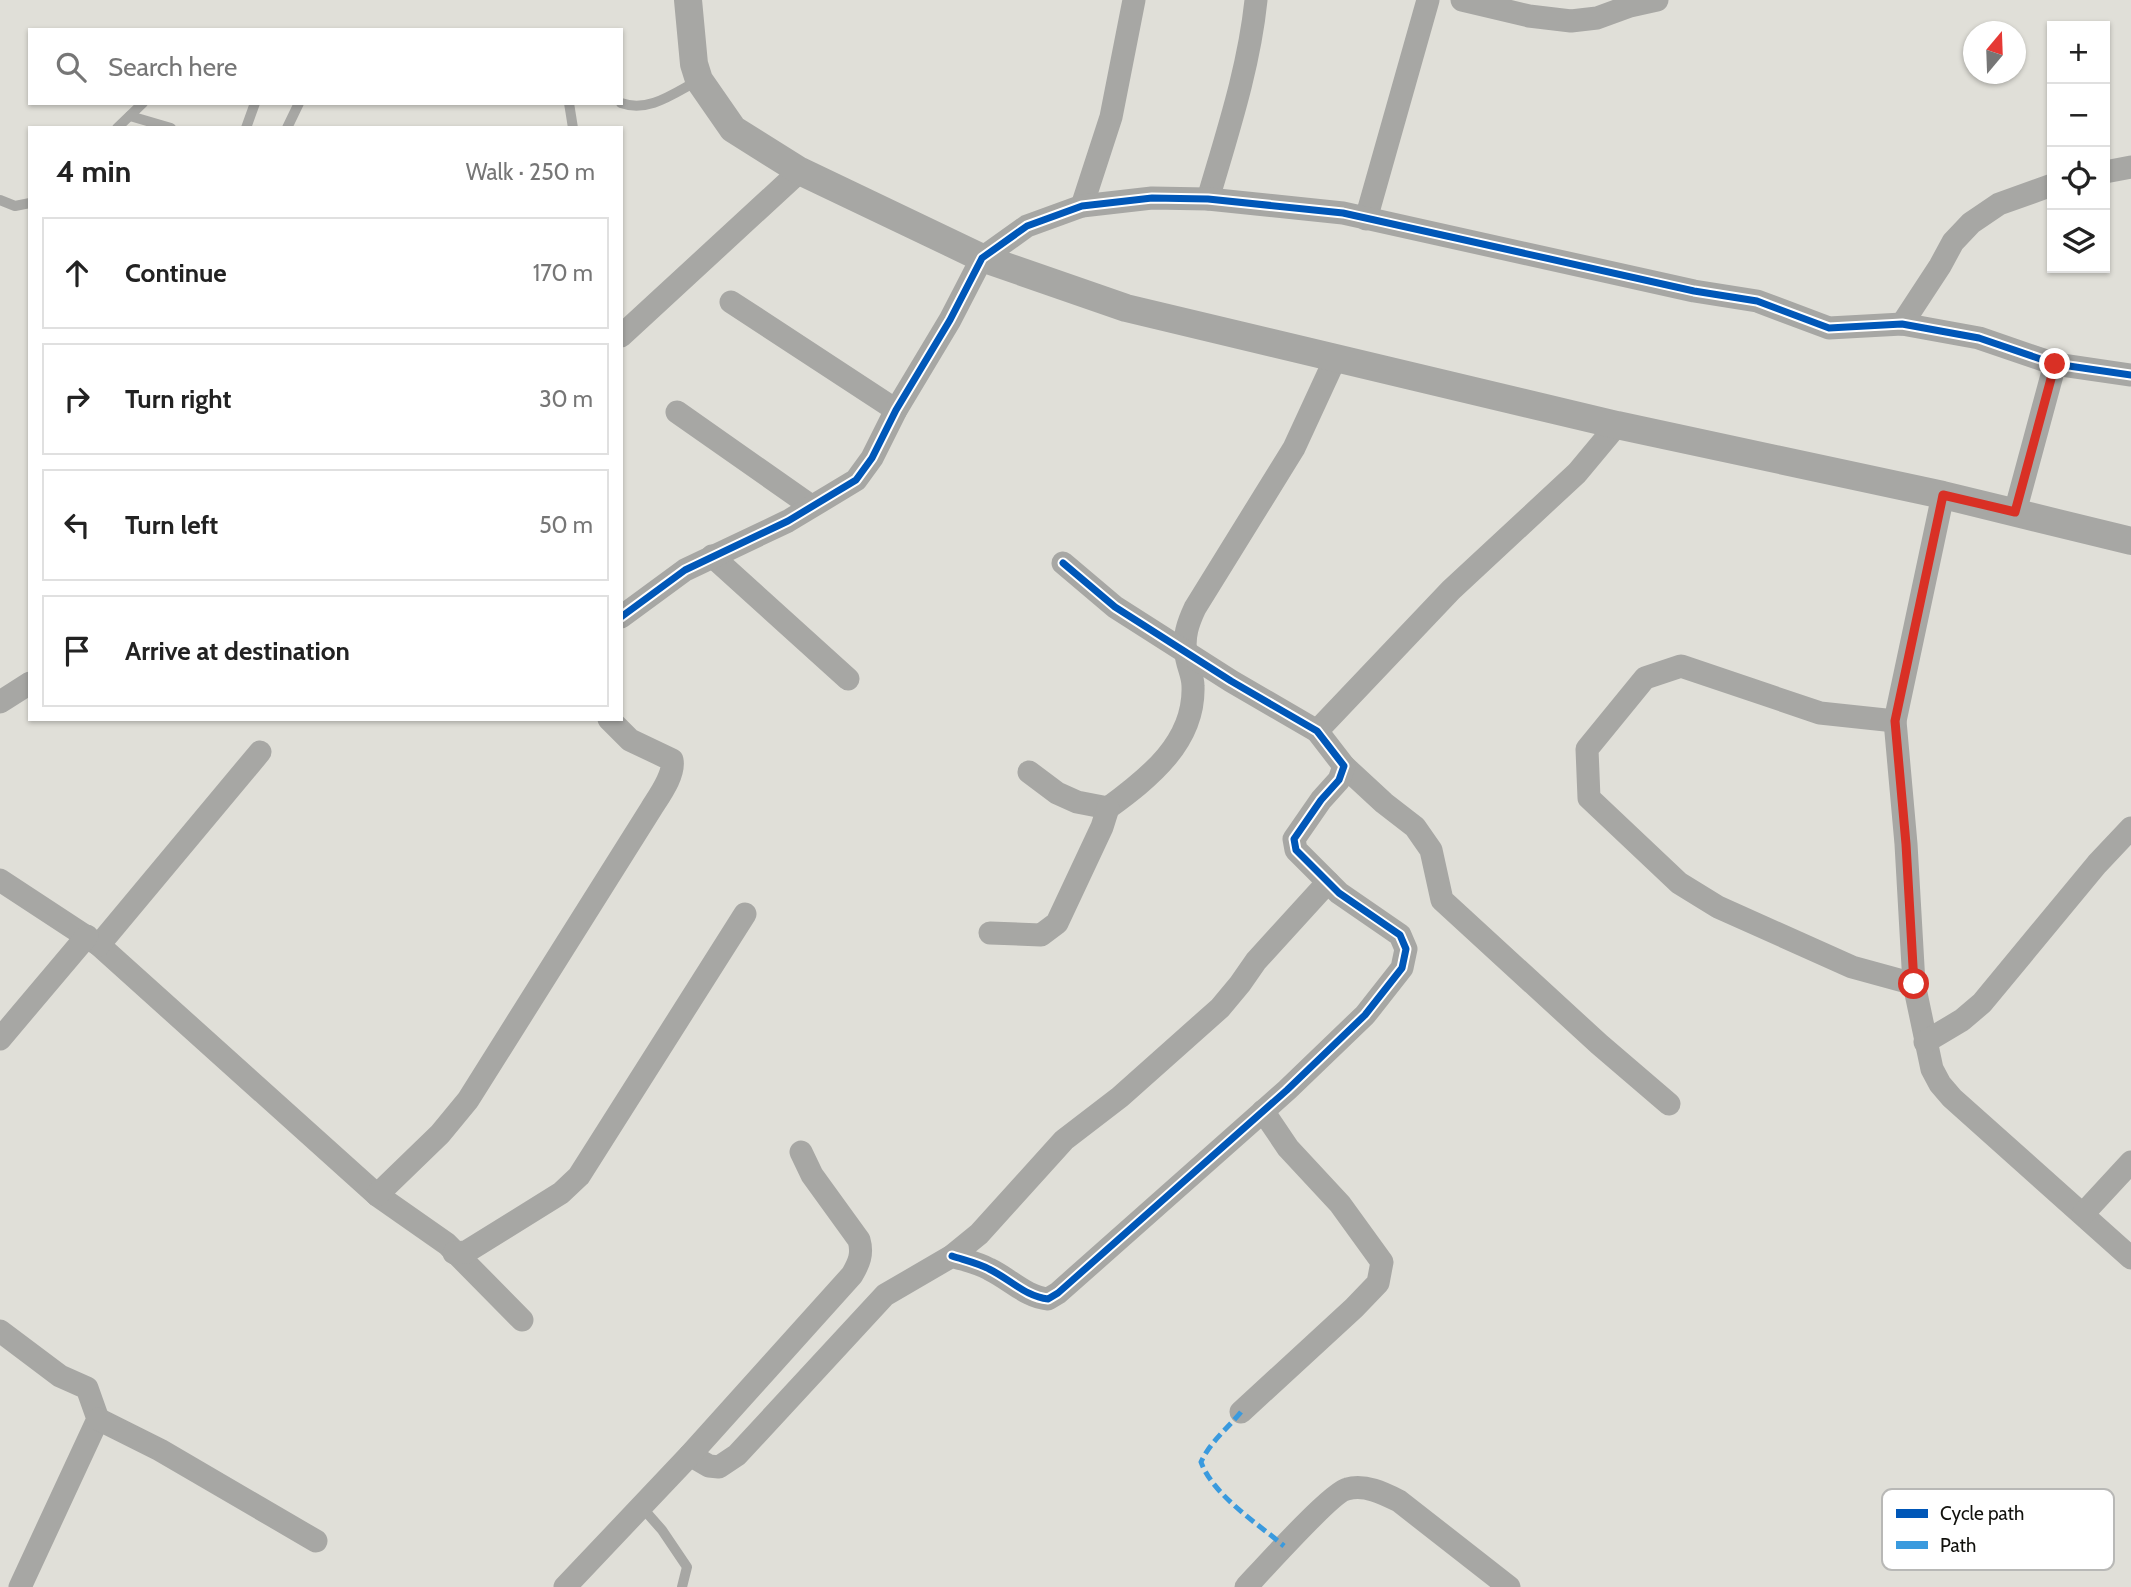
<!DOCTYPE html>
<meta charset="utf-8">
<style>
body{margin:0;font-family:Cabin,sans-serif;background:#f6f6f6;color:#222}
.controls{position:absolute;right:21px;top:21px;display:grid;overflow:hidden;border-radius:0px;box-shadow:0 2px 5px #0004}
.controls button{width:63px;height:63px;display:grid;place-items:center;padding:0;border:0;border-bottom:2px solid #e0e0e0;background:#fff;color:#222;font:35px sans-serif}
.compass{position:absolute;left:1963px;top:21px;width:63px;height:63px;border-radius:50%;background:#fff;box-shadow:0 2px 5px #0004;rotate:19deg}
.stop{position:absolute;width:21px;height:21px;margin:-16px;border:5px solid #d93025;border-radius:50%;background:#fff}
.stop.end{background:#d93025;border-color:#fff;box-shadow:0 2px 7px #0008}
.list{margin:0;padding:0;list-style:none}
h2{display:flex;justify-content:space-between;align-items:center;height:91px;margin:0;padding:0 28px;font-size:30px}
h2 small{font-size:23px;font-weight:400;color:#767676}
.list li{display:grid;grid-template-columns:46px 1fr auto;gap:21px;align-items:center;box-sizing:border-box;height:112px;margin:0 14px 14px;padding:0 14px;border:2px solid #e0e0e0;border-radius:0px}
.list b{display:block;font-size:26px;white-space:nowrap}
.list em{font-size:23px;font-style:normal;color:#767676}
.icon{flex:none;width:38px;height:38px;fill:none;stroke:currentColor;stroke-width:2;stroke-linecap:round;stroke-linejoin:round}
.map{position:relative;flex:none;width:2131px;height:1587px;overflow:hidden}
.search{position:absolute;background:#fff;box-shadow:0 2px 5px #0004;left:28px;top:28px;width:595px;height:77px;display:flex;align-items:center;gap:18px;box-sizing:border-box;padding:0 24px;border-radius:0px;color:#767676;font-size:26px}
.panel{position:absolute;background:#fff;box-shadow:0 2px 5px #0004;left:28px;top:126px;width:595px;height:595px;border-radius:0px}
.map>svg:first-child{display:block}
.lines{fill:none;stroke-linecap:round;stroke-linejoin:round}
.service{stroke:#a7a7a4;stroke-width:10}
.minor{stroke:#a7a7a4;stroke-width:23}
.tertiary{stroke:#a7a7a4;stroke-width:28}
.quiet{stroke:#3a9ade;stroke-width:5;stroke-dasharray:10 5;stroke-linecap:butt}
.cycleway-casing{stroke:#fff;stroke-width:11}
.cycleway{stroke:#0057b8;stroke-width:7}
.route{stroke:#d93025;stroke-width:9}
.key{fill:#fff;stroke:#b8b8b6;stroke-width:2}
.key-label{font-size:19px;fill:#11110c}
</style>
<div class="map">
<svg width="2131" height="1587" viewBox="0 0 2131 1587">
<rect width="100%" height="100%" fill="#e0dfd8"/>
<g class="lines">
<!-- service -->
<g class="service">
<polyline points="569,103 573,128"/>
<path d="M621,103c28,10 53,-10 78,-23"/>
<polyline points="130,116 171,128"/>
<polyline points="117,128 143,103"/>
<polyline points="246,128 255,103"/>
<polyline points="287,128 299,103"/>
<polyline points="0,200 15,206 30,203"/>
<polyline points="640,1505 662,1530 687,1567 682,1587"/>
</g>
<!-- minor -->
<g class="minor">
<polyline points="1462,0 1529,16 1571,21 1597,18 1630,6 1657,0"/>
<polyline points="2105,172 2131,167"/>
<path d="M1208,199c19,-65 41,-131 48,-199"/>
<polyline points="1082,206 1111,117 1134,0"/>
<polyline points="1366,219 1428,0"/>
<polyline points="731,302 896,410"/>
<polyline points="1902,324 1940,266 1953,242 1971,223 1999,204 2052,185"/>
<polyline points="621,336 800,171"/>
<polyline points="677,412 811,506"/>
<polyline points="1943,495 1895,721 1906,844 1914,984 1932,1069 1940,1084 1952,1098 2131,1258"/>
<polyline points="2015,512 2055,364"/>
<polyline points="712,556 848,679"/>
<polyline points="621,617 685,570 788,521 856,480 872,458 896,410 950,320 982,258 1027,226 1082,206 1152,198 1208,199 1343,213 1694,291 1757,301 1829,328 1902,324 1979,338 2055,364 2131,375"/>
<polyline points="0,702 30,683"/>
<polyline points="1895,721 1820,713 1681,666 1645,678 1587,749 1589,798 1679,883 1718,907 1852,967 1914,984"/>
<polyline points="1317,731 1451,590 1577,473 1617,425"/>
<polyline points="1344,766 1384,803 1415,827 1431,850 1442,900 1599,1044 1669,1104"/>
<path d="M1029,772l28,21 20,9 31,6c41,-30 87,-66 85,-122 0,-11 -6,-21 -7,-32 -3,-17 2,-31 9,-46l99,-160 42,-91"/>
<polyline points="0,880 99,945 377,1195 447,1244 522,1320"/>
<polyline points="990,933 1041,935 1057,923 1102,827 1108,808"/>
<polyline points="99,945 260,752"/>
<polyline points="0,1039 87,936"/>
<polyline points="1925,1042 1962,1020 1982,1003 2097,864 2131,828"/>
<path d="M377,1195l63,-61 28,-34 183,-291c8,-13 24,-34 21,-49l-42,-20 -21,-21"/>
<polyline points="2083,1214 2131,1162"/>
<polyline points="454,1253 466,1252 561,1193 579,1176 745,914"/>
<path d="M952,1256c12,4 26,7 37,13 21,10 37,28 59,30l10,-6 229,-203 78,-75 37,-47 4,-19 -6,-14 -61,-42 -43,-43 -2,-11 27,-39 18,-20 5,-14 -27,-35 -86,-50 -116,-74 -52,-44"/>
<polyline points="0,1331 60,1376 87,1388 98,1419 20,1587"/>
<polyline points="1241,1412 1354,1308 1378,1283 1382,1262 1340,1204 1288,1148 1263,1111"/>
<polyline points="98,1419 160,1450 316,1541"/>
<polyline points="690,1455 709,1466 719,1467 737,1455 885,1295 952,1256 979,1234 1064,1140 1120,1097 1220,1008 1240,984 1256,961 1328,882"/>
<path d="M565,1587l125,-132 162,-180c7,-12 11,-21 7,-35l-47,-65 -11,-23"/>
<path d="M1246,1587c15,-16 86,-95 101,-98 18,-5 36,4 52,12l110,86"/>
</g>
<!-- tertiary -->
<polyline class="tertiary" points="688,0 694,64 699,80 733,129 800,171 982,258 1126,308 1617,425 1943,495 2131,541"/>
<!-- quiet -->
<path class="quiet" d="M1241,1412c-15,18 -30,29 -40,50 12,33 56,61 83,84"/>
<!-- cycleway casing -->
<g class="cycleway-casing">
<g id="cycleway">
<polyline points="621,617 685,570 788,521 856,480 872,458 896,410 950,320 982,258 1027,226 1082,206 1152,198 1208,199 1343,213 1694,291 1757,301 1829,328 1902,324 1979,338 2055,364 2131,375"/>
<path d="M952,1256c12,4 26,7 37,13 21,10 37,28 59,30l10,-6 229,-203 78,-75 37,-47 4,-19 -6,-14 -61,-42 -43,-43 -2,-11 27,-39 18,-20 5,-14 -27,-35 -86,-50 -116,-74 -52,-44"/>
</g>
</g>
<!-- cycleway -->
<use href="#cycleway" class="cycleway"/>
</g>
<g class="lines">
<!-- route -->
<polyline class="route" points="1914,984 1906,844 1895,721 1943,495 2015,512 2055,364"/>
</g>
<!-- legend -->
<rect x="1882" y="1489" width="232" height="81" rx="10" class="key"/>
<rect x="1896" y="1509" width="32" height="9" fill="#0057b8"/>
<rect x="1896" y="1541" width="32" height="8" fill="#3a9ade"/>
<g class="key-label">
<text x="1940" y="1520">Cycle path</text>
<text x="1940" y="1552">Path</text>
</g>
</svg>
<div class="controls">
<button>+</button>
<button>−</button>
<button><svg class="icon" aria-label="locate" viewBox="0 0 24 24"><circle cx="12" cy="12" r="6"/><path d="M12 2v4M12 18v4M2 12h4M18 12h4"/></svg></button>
<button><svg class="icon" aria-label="layers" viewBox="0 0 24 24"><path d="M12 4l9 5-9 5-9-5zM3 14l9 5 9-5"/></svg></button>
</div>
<svg class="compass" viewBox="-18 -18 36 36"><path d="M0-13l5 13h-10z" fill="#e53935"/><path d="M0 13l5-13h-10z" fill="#767676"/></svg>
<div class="stop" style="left:1914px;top:984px"></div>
<div class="stop end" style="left:2055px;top:364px"></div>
<div class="search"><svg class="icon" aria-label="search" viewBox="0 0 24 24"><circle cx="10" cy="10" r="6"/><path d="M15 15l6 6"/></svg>Search here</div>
<section class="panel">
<h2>4 min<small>Walk · 250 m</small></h2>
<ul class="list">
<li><svg class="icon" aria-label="ahead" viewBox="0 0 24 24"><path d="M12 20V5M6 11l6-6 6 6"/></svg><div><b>Continue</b></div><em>170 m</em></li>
<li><svg class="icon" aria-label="right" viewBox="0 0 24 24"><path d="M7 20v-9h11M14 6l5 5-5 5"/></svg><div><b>Turn right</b></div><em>30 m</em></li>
<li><svg class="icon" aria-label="left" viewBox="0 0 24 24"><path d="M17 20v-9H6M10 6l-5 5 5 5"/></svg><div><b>Turn left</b></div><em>50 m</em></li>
<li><svg class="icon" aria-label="arrive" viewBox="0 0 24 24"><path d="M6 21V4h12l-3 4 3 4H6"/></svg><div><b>Arrive at destination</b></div></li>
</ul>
</section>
</div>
